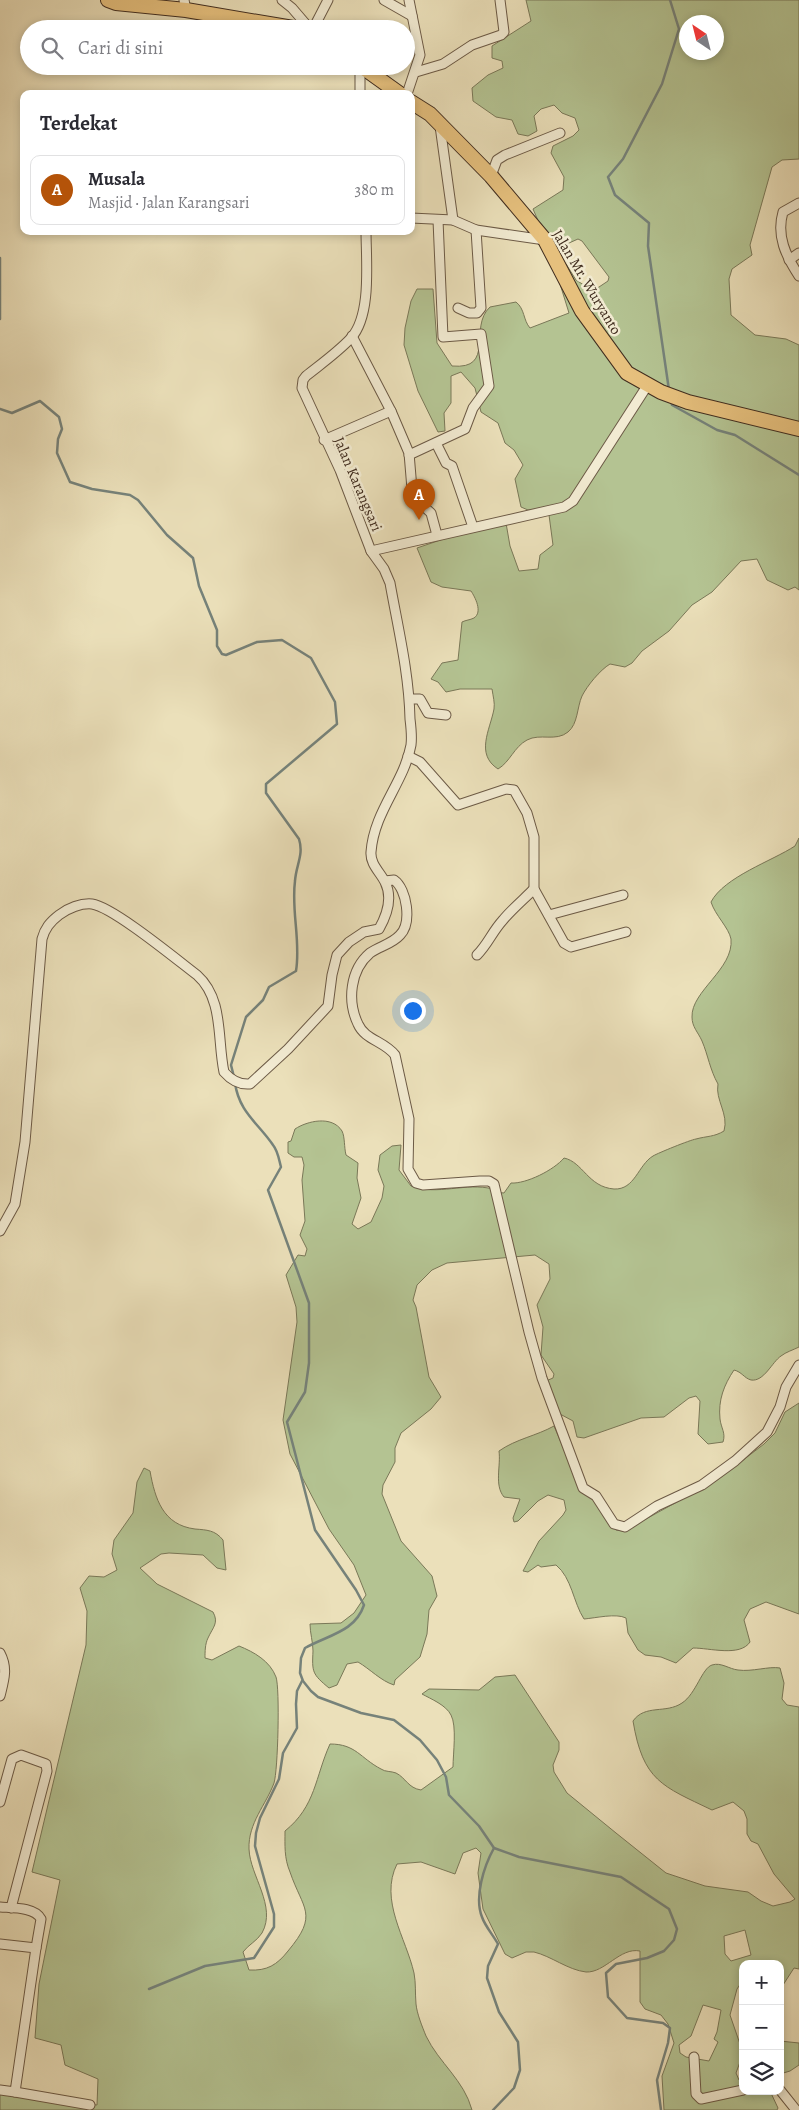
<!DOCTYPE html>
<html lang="id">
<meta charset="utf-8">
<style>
body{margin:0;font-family:Alegreya,serif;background:#f2f2f3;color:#2b2b33}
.controls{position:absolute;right:15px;bottom:15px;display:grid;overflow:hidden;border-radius:10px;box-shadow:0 2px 8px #0003}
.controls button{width:45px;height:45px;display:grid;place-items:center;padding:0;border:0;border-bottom:1px solid #e1e1e2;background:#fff;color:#2b2b33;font:25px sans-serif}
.compass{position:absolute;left:679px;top:15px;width:45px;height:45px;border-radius:50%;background:#fff;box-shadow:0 2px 8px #0003;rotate:325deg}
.you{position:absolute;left:412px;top:1010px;width:18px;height:18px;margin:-12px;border:4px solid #fff;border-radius:50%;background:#1a73e8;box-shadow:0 0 0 8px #1a73e833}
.badge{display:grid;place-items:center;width:32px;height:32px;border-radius:50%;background:#b45309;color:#fff;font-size:16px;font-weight:700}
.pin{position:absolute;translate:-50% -41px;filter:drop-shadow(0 1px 2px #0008)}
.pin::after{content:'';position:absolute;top:26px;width:18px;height:15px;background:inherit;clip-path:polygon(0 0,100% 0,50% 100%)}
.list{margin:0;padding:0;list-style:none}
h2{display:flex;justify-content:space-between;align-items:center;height:65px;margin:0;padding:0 20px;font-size:21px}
h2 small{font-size:16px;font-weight:400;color:#7c7c81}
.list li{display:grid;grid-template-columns:32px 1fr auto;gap:15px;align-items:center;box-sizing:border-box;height:70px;margin:0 10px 10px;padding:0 10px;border:1px solid #e1e1e2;border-radius:10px}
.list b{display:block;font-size:19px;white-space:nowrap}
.list p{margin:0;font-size:16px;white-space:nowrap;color:#7c7c81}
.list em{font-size:16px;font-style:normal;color:#7c7c81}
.icon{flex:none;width:28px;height:28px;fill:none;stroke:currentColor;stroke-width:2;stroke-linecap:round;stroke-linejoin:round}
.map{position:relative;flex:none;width:799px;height:2110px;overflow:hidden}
.search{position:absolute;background:#fff;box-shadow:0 2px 8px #0003;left:20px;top:20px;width:395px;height:55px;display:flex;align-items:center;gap:12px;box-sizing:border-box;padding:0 18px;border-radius:28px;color:#7c7c81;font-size:19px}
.panel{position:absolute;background:#fff;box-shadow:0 2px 8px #0003;left:20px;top:90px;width:395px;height:145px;border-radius:10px}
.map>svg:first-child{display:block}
.green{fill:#b4c392;stroke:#7a7858;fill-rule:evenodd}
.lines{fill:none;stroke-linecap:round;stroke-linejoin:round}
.stream{stroke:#76827a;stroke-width:2.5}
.minor-casing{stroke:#6c5a46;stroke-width:11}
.primary-casing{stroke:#412d1f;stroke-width:16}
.minor{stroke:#f2ebd2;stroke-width:9}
.primary{stroke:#e6c07d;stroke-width:14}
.labels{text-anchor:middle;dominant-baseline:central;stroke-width:5;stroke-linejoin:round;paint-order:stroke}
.street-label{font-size:15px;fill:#412d1f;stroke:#f2ebd2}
</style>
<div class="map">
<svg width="799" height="2110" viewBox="0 0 799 2110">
<rect width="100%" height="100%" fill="#ebe0ba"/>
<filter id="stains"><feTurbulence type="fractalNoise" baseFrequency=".004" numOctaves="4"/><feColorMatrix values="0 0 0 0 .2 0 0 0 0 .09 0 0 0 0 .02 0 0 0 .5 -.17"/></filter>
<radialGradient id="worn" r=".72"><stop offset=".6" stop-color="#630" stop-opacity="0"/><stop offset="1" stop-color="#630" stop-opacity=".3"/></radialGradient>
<!-- green -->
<g class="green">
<path d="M526,0h273v159l-17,1 -10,7 -22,78 2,10 -20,14 -3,10 2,36 24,20 31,4 13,6v245l-4,-3 -7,3 -21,-10 -10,-21 -16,2 -29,31 -20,13 -23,26 -27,20 -10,12 -7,4 -15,-3c-10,6 -23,22 -28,32 -5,11 -4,28 -14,36 -12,10 -28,1 -41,8 -13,7 -17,22 -29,29 -23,-15 -8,-39 -4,-60 1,-6 -1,-13 -2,-20h-32l-14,3 -8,-10 -7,-3 11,-16 16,-3 4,-38c4,-2 8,-2 12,-4 9,-6 1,-21 -3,-27l-29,-4 -11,-5 -14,-34 38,-13 51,-12 4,23 9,25 19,-2 2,-14 13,-10 -4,-30 -7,-5h-14l-7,-3 -6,-28 8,-14 -9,-15 -9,-7 -7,-20 -17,-11 -6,-24 -14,-16 -10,4v27l-7,10 1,18 -7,1 -20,-41 -14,-46 1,-17 6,-27 6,-12h16l4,54 15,23c44,4 16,-39 38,-59l26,-5c9,7 7,18 14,26l39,-15 -13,-42 10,-7 10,16 17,11 15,-10 1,-4 -27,-36 -4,-2 -18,8 -20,-22 -7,-16 30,-19 1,-13 -13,-24 2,-7 20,-10 6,-6 -4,-12 -13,-5 -8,-8 -13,4 -7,7 3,15 -9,5 -10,-2 -6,-14 -16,-3 -23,-16 -1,-13 16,-13 15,-7 -1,-7 -10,-3v-12l39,-25zM686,22h30v30h-30z"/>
<path d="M799,838v509c-6,3 -13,5 -18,9 -9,6 -17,26 -30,24 -7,-2 -9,-8 -17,-10 -10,15 -16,30 -14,49 1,9 6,14 3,23l-15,2 -10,-10 2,-33 -4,-5 -7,2 -25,19 -23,1 -57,20 -7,-1 -4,-16 -13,-7 -14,-33 7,-3 1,-4 -13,-19 2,-28 -6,-22 13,-26 -1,-15 -14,-9 -88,8 -15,7 -15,15 -4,15 3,7 13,70 12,20 -10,12 -30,24 -6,15v14l-12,23 -1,9 19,47 31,35 5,20 -8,14 -2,24 -7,23 -25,23 -1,5c-13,-4 -24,-16 -36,-23l-11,2 -10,21 -8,3c-17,-14 -17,-16 -16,-37 0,-9 -3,-18 -3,-27l31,-1 13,-10 12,-18 -12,-30 -25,-36 -39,-75 -7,-34 14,-98 -1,-15 -10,-32 12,-20 7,1 2,-7 -7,-14 5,-14 -3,-41 2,-15 -2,-8h-8l-6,-4v-11l3,-1 4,-12c12,-8 37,-14 47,2 3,6 2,16 4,24l12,8 -1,15 4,20 -9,26 6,5 13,-7 11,-24 2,-12 -6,-16 2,-15 12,-9 9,-1 -2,25 12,16c26,10 55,-4 82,3v3l11,1 7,-10c15,1 43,-13 53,-25 19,4 24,29 50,31 21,1 24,-24 39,-33 5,-3 37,-16 43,-17 11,-3 18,-2 28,-8 5,-17 -9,-31 -6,-47 -8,-14 -10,-29 -16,-43 -4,-9 -10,-14 -10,-24 -1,-26 42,-48 39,-78 -2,-11 -16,-24 -20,-37 13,-25 61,-41 84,-56z"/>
<path d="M799,1403v211l-33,-12 -16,7 -6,11 6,22c-10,15 -40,6 -57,6l-17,15 -15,-6 -16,-2 -7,-5 -10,-17 -2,-15c-10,-5 -30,0 -42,1 -11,-17 -12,-41 -28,-54l-15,2 -3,-2 -10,7 -5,-1 16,-30 24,-26 3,-5 -2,-10 -16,-5 -10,6 -20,20 -4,1 -1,-4 7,-19 -16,-2c-10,-12 -3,-31 -5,-46 17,-12 37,-15 55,-25l20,47 42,57 8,1 93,-51 47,-36 11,-11 10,-21z"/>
<path d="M144,1468l6,3c5,28 13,54 45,58 12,1 20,1 28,11l3,30 -9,-2 -14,-13 -34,-2 -8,1 -21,14 17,16 56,28c6,11 0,15 -5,26 -3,6 -3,14 -3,20l7,2 27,-14c15,6 31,15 37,31 4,11 2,94 -2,106 -8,22 -26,40 -25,66 1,27 28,57 13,84 -5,8 -14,12 -19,19l6,18c18,1 28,-5 39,-19 31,-37 15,-41 2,-79 -6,-14 -5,-27 -5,-41 31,-25 30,-54 45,-87 26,0 30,14 51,25 4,3 10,2 15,4 10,5 12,15 25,17l32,-23c0,-13 4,-41 -2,-52 -5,-10 -20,-16 -29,-21l7,-5 50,1 16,-13 20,-2 44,67v8l-6,15 1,7 13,21 49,40 50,40 39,13 43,6 13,9 12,5 17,-4 5,-3 -21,-25 -16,-30 -7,-3 -4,-7v-15l-3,-8 -11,-9 -21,8c-50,-24 -69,-29 -79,-89 12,-17 33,-7 49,-18 14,-9 20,-35 30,-38 9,-3 17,4 26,5 14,2 31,-4 42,-2l4,15 -2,16 5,6 12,2v262l-5,-1 -11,17h-3v-21h-37v16l-6,9 -7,26 10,29v18l-4,11 3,7 4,2v9h27l8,17 -1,2h-113l-2,-34 12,-33 -6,-19 -7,-9 -16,-6 -5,-7v-51c-20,-4 -35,22 -54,21 -18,-2 -35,-16 -52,-20h-8l-14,6 -7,-4 -22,-45 -5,-36 3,-20 -5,-5 -13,5 -8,21 -34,-12 -24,2c-18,36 9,74 17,109 2,10 1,20 2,31 1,10 6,22 10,32 13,27 38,44 46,74h-472v-17l97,12 1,-26 -33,-14 -4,-20 -26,-7 4,-54 21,-104 -28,-8 54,-227 1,-34 -7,-23 9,-12 15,1 13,-7 -5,-16 2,-14 19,-27 4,-31zM745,1930l6,25 -20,6 -6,-7 -1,-18zM703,2005l18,5 -4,22 -3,7 4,3 -9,19 -23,-4 -6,-4 -1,-8 12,-9z"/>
<polygon points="780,2041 799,2043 799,2065 790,2071 780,2074"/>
</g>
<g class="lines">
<!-- stream -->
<g class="stream">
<polyline points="0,258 0,319"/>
<polyline points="669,390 648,246 649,223 615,195 608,177 623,159 662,84 679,29 670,0"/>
<polyline points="671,400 672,405 717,430 735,435 799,475"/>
<path d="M0,409l12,4 28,-12 19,16 3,12 -4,10 -1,14 13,29 22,7 38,6 8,5 29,35 26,23 6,28 18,44v16l5,8 4,1 31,-13 25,-2 29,18 24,44 2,22 -71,60v9l33,46c5,16 -3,26 -4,42 -4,30 6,60 1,90l-27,16 -6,13 -17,17 -15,48 3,12"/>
<path d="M235,1083c4,29 23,40 38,62 5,6 6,15 8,22l-13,23 41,113v60l-4,29 -18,30 28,108 41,60 8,15c-9,27 -36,30 -59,43l-4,10 -1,15 3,8 8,10 7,6 43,16 33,7 26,20 17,20 9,17 3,18 30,31 15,22 25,9 102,20 48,32 8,20 -3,11 -10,11 -17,7 -31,6 -10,9 2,24 19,21 36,5 7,5 -2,15 -11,37 4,30"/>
<polyline points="149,1989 205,1966 254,1958 274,1927 274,1914 255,1846 256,1833 260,1818 279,1779 283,1753 297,1728 296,1704 297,1691 302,1681"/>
<path d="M493,2110l21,-22 6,-18 -2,-28 -19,-30 -12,-34 1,-12 10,-22c-5,-9 -13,-18 -16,-27 -8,-20 2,-51 12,-69"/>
</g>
<!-- minor casing -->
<g class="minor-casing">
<g id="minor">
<polyline points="184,0 186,10"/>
<polyline points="282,0 292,8 310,29"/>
<polyline points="384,0 412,16"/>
<polyline points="313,29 328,0"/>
<polyline points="360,66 360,94"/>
<polyline points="416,72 443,64 472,45 501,35 504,32 500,0"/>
<polyline points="407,94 420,55 409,0"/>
<polyline points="440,126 453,220"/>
<polyline points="491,176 497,160 505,155 560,133"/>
<path d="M799,203l-16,9c-7,24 3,44 16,64"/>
<polyline points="411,218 453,220 476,230 545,240"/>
<polyline points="789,260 799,253"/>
<polyline points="458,308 469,313 477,313 481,308 476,230"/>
<polyline points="352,336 391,411 409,453 412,489 420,503 431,513 437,535"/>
<polyline points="324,440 391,411"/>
<polyline points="436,443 446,463 452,466 473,527"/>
<polyline points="409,455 465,429 473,408 489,386 481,334 443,337 438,220"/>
<polyline points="371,551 564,507 573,501 647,386"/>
<polyline points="410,699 420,699 428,713 446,715"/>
<polyline points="408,756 420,762 458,805 506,789 514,790 527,813 534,837 534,889 564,943 571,947 626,932"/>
<path d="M385,881l9,-1c13,9 18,43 6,55 -8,9 -20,11 -30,18 -20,17 -23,48 -12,71 7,16 26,17 37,31l14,64 -1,50 8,14 7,2 57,-4h9l5,3 35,148 13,46 41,110 13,8 18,28 11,3 32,-21 45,-21 33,-24 32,-29 13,-25 6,-20 13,-22"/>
<polyline points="549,915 623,895"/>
<path d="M477,955c11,-11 15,-23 26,-35 9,-11 21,-21 31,-31"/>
<path d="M0,1231l15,-27 10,-62 17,-203c3,-11 8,-17 17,-24 9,-7 22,-12 33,-11 21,3 84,55 105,71 27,24 20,64 27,97 7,8 15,13 26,12l38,-35 40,-43 4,-31 5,-20 12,-13 15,-10 15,-3c8,-14 14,-31 6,-47 -5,-10 -15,-18 -14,-30 3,-41 33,-69 40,-107 1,-8 0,-18 -1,-26 -1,-46 -12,-91 -20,-136l-6,-14 -13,-18 -31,-81 -38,-82 1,-8 3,-4c15,-12 32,-24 45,-38 21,-23 15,-78 15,-107"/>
<path d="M0,1653c8,15 4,27 0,43"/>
<polyline points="0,1802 12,1759 21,1755 46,1764 47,1771 11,1908"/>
<path d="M0,1907c12,1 35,0 41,12l-5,29"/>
<polyline points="0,1944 36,1948 15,2092 0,2090"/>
<polyline points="694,2057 696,2094 701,2099 743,2090"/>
<polyline points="780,2090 796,2110"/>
<polyline points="15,2092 90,2105"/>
</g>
</g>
<!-- primary casing -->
<g class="primary-casing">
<g id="primary">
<polyline points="108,0 116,3 186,10 299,29"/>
<polyline points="361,66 400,94"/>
<polyline points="411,102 430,114 491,176 545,240 582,311 627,373 661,392 688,402 799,429"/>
</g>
</g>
<!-- minor -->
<use href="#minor" class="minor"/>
<!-- primary -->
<use href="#primary" class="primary"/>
</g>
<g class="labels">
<!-- street labels -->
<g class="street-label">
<text transform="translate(587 282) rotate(59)">Jalan Mr. Wuryanto</text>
<text transform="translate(358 484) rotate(67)">Jalan Karangsari</text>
</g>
</g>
<rect width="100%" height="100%" filter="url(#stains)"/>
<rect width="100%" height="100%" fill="url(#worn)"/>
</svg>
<div class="controls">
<button>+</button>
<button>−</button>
<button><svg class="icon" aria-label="layers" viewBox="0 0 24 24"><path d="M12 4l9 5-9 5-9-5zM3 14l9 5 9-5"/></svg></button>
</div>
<svg class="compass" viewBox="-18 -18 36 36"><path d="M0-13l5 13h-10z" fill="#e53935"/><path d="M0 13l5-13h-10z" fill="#7c7c81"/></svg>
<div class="you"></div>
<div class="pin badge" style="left:419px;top:520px">A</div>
<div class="search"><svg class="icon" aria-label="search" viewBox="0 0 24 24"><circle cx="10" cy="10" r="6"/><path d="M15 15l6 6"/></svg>Cari di sini</div>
<section class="panel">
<h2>Terdekat<small></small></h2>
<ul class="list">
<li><span class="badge">A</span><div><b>Musala</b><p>Masjid · Jalan Karangsari</p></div><em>380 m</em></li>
</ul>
</section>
</div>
